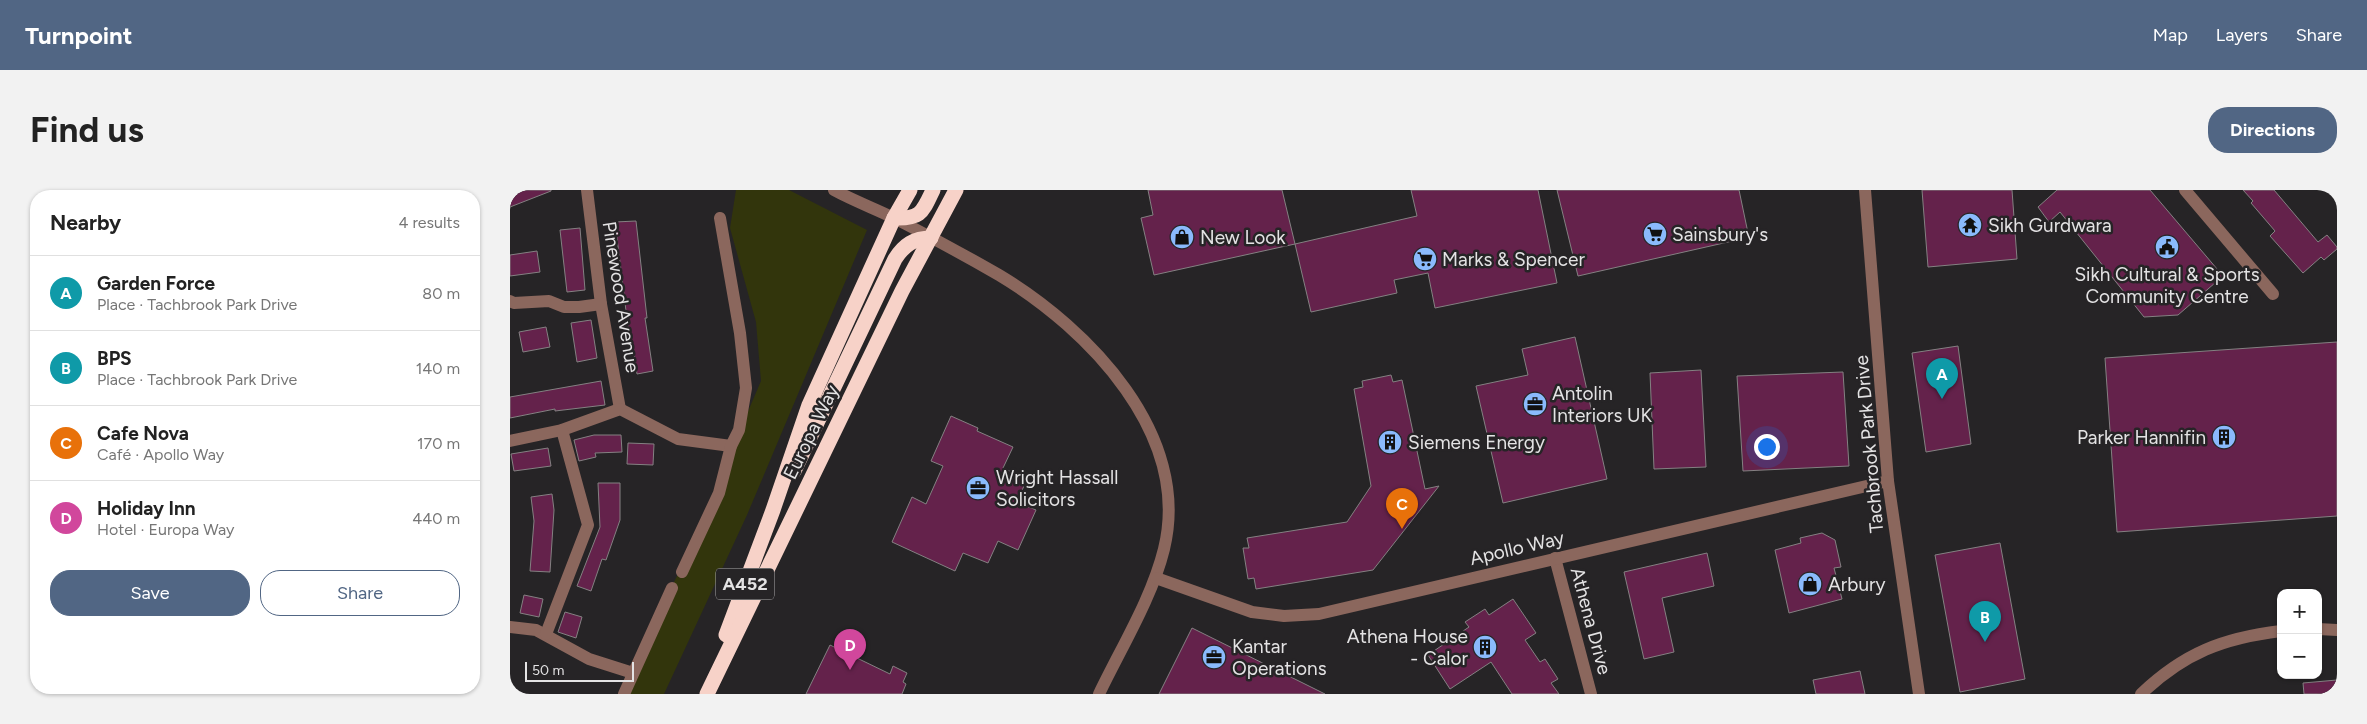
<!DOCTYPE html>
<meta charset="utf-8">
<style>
body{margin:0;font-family:Figtree,sans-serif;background:#f2f2f2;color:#222}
.controls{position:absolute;right:15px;bottom:15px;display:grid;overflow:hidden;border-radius:10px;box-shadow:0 1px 4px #0004}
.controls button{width:45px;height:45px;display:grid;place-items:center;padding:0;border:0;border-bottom:1px solid #e0e0e0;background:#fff;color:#222;font:25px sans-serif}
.scale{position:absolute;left:15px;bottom:12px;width:109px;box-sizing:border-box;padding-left:5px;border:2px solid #e4e3e4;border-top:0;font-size:14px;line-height:18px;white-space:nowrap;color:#e4e3e4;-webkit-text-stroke:4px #262426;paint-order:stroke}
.you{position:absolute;left:1256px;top:256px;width:18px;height:18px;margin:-12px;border:4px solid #fff;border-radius:50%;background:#1a73e8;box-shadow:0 0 0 8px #1a73e833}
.badge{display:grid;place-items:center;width:32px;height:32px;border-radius:50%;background:#516684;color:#fff;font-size:16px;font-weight:700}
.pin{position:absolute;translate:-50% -41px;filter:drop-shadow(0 1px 2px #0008)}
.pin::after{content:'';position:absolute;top:26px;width:18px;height:15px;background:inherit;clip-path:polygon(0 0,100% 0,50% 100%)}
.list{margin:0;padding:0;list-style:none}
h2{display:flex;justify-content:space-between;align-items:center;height:65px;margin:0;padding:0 20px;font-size:21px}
h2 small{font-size:16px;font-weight:400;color:#767676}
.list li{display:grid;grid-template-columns:32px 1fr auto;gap:15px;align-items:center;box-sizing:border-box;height:75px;padding:0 20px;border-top:1px solid #e0e0e0}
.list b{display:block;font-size:19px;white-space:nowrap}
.list p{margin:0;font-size:16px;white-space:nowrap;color:#767676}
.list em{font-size:16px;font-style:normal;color:#767676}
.actions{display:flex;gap:10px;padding:15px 20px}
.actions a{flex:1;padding:11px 0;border:1px solid #516684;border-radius:20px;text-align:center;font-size:18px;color:#516684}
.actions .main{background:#516684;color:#fff}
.map{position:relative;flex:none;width:1827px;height:504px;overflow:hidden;border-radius:20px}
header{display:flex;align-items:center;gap:30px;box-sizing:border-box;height:70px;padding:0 25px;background:#516684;color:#fff}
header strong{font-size:24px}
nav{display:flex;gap:28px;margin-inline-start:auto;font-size:18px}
.intro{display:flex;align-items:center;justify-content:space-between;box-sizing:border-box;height:120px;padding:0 30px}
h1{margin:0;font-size:35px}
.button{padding:12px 22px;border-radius:20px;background:#516684;color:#fff;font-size:18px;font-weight:700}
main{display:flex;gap:30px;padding:0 30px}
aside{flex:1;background:#fff;border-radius:20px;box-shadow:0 1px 4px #0004}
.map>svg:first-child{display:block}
.green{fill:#32350c}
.building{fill:#64224b;stroke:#848182}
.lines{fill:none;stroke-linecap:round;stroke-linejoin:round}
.minor{stroke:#8b675d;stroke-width:12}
.highway{stroke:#f7d2c8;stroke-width:15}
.labels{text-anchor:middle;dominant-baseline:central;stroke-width:5;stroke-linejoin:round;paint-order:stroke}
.shield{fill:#262426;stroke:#abaaab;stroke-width:1}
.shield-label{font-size:18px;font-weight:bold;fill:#e4e3e4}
.poi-label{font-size:19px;fill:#e4e3e4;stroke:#262426;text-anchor:start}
.street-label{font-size:19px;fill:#e4e3e4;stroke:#262426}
</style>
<header>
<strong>Turnpoint</strong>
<nav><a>Map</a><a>Layers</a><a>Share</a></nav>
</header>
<div class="intro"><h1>Find us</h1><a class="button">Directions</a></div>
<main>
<aside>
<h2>Nearby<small>4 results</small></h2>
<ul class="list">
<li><span class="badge" style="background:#0f9aa8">A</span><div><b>Garden Force</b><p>Place · Tachbrook Park Drive</p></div><em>80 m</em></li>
<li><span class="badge" style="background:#0f9aa8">B</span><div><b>BPS</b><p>Place · Tachbrook Park Drive</p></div><em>140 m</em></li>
<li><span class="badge" style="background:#e8710a">C</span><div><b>Cafe Nova</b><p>Café · Apollo Way</p></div><em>170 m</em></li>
<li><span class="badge" style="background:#d1479c">D</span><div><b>Holiday Inn</b><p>Hotel · Europa Way</p></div><em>440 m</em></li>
</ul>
<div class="actions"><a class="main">Save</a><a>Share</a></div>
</aside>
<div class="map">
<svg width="1827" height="504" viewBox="0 0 1827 504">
<rect width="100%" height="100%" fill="#262426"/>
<!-- green -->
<polygon class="green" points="226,0 279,0 357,40 237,325 154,504 108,504 171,378 251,191 246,132 220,38"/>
<!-- building -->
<g class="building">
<polygon points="0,0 41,0 41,1 0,17"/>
<polygon points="638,0 772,0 785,54 644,85 631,28 643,25"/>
<polygon points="901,0 1028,0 1047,93 925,118 918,83 884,90 887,103 801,122 785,54 907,26"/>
<polygon points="1047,0 1229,0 1238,43 1226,45 1227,50 1068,86"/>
<polygon points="1412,0 1502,0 1507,69 1418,77"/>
<polygon points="1547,0 1640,0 1713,86 1668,125 1634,127 1550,22 1539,32 1528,17"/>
<polygon points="1733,0 1764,0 1808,52 1817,45 1827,57 1827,59 1814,70 1811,67 1793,83 1760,46 1765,41 1741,13 1743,11"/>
<polygon points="126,31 137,128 135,128 143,181 127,184 122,152 119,152 117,137 118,137 105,32"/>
<polygon points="70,38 75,100 57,102 50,40"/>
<polygon points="27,61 30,82 0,86 0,65"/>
<polygon points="81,130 87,168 67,172 61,133"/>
<polygon points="36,137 40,157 13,162 9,142"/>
<polygon points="1065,147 1097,289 993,313 966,196 1018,185 1012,159"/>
<polygon points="1827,152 1827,326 1607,342 1595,168"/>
<polygon points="1448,156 1461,254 1416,262 1402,163"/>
<polygon points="1191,180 1196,277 1144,279 1140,183"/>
<polygon points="1333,182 1339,276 1233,281 1227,186"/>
<polygon points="881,185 883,192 892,190 915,299 929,296 863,380 746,399 744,388 738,389 733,358 739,358 737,348 837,332 861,296 844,199 853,197 852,191"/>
<polygon points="91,191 95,215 45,221 45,219 0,228 0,207"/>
<polygon points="441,226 468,238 467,241 503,257 493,278 517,289 507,312 526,320 508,360 488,351 478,373 453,363 445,381 382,352 402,307 416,314 433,276 421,271"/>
<polygon points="84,245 111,245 112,262 85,263 86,267 69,271 64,250"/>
<polygon points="118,253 144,254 143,275 117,274"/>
<polygon points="38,258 41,276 4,281 1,264"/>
<polygon points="88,293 110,293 110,330 96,370 92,369 81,401 67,396 90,337"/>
<polygon points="42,304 44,320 40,382 20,381 24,331 21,307"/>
<polygon points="1312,343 1325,350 1331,377 1324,378 1332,409 1279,423 1265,360 1291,353 1290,348"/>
<polygon points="1490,353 1515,489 1450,502 1425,365"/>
<polygon points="1197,363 1204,396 1152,408 1164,462 1134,469 1114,382"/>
<polygon points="14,405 33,409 29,427 10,423"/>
<polygon points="1003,409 1026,443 1015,450 1030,472 1035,469 1048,489 1041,493 1049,504 1002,504 981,472 940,499 918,465 959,437 955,432 975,419 979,425"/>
<polygon points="55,422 72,427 66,448 48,442"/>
<polygon points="682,438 815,504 649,504"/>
<polygon points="320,455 380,484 383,476 397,483 393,492 396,494 392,504 296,504"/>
<polygon points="1350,481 1355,504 1306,504 1303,490"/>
<polygon points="1827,490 1827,504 1794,504 1793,493"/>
</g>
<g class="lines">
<!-- minor -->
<g class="minor">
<polyline points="77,0 91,114 110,219"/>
<path d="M324,0c20,11 42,19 62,29 35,18 70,37 103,56 90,54 193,160 165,274 -12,49 -43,99 -65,145"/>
<polyline points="1355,0 1378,291 1409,504"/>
<polyline points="1675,0 1763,104"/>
<polyline points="0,111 4,113 39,111 54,117 69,117 91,114"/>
<polyline points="0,251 52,240 110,219 168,249 221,256"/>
<polyline points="1045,368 1081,504"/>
<polyline points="172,382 209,303 221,256 229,240 236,198 230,143 210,28"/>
<polyline points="646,388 742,422 774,426 809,424 1378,291"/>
<polyline points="0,437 26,440 79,469 123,483"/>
<polyline points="1808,439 1827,440"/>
<polyline points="36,444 78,335 52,240"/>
<polyline points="114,504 162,398"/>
<path d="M1631,504c43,-41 82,-56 140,-63"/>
</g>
<!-- highway -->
<g class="highway">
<path d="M384,28c27,1 28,-5 39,-28"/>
<path d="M284,281l101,-212c9,-14 19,-21 36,-21"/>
<polyline points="216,445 263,320 299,215 384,28 400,0"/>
<polyline points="197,504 392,101 446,0"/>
</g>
</g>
<!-- icons -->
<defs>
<g id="temple-disc" transform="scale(1.25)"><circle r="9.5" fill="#8abafc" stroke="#262426"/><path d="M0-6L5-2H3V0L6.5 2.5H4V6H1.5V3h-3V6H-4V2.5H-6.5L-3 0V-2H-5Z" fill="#111"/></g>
<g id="supermarket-disc" transform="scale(1.25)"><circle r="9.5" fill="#8abafc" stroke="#262426"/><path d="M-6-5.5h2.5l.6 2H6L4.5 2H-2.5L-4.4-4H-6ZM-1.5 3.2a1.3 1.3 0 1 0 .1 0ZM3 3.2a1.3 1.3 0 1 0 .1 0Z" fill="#111"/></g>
<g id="shop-disc" transform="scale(1.25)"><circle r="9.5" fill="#8abafc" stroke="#262426"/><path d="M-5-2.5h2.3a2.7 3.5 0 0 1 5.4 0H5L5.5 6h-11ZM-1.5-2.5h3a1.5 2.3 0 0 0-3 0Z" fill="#111"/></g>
<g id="civic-disc" transform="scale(1.25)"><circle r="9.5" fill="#8abafc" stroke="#262426"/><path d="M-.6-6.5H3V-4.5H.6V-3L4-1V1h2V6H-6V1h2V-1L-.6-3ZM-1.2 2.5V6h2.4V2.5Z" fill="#111"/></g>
<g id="office-disc" transform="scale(1.25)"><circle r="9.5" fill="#8abafc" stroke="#262426"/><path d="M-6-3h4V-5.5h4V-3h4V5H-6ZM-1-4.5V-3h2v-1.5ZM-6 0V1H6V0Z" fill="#111"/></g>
<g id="building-disc" transform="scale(1.25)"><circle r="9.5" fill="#8abafc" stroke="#262426"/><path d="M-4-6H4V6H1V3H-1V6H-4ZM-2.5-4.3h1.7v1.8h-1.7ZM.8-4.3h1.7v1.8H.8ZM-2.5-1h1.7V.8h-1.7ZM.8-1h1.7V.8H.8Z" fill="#111"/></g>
</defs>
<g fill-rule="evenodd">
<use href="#temple-disc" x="1460" y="35"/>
<use href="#supermarket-disc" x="1145" y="44"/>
<use href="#shop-disc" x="672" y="47"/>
<use href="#civic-disc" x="1657" y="57"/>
<use href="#supermarket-disc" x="915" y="69"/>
<use href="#office-disc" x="1025" y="214"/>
<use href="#building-disc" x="1714" y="247"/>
<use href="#building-disc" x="880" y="252"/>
<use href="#office-disc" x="468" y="298"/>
<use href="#shop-disc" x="1300" y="394"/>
<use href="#building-disc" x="975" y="457"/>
<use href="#office-disc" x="704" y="467"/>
</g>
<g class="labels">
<!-- shield labels -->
<rect class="shield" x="206" y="378.5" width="58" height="31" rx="4"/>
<g class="shield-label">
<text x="235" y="394">A452</text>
</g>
<!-- poi labels -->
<g class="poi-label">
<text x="1478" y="35">Sikh Gurdwara</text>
<text x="1162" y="44">Sainsbury's</text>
<text x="690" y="47">New Look</text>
<text x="932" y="69">Marks &amp; Spencer</text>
<text x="1657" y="84" text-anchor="middle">Sikh Cultural &amp; Sports<tspan x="1657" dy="22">Community Centre</tspan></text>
<text x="1042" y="203">Antolin<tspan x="1042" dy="22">Interiors UK</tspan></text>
<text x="1696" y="247" text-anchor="end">Parker Hannifin</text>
<text x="898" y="252">Siemens Energy</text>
<text x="486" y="287">Wright Hassall<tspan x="486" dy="22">Solicitors</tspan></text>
<text x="1318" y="394">Arbury</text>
<text x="958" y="446" text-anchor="end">Athena House<tspan x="958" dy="22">- Calor</tspan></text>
<text x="722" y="456">Kantar<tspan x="722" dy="22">Operations</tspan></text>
</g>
<!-- street labels -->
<g class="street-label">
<text transform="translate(111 107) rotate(81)">Pinewood Avenue</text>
<text transform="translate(301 242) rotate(-64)">Europa Way</text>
<text transform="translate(1359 254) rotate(-95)">Tachbrook Park Drive</text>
<text transform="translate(1007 358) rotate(-13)">Apollo Way</text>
<text transform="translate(1081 431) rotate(75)">Athena Drive</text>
</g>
</g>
</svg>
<div class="controls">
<button>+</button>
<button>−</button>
</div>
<div class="scale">50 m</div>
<div class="you"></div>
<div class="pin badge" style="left:1432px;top:209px;background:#0f9aa8">A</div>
<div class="pin badge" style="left:1475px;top:452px;background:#0f9aa8">B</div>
<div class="pin badge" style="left:892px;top:339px;background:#e8710a">C</div>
<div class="pin badge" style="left:340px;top:480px;background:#d1479c">D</div>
</div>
</main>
